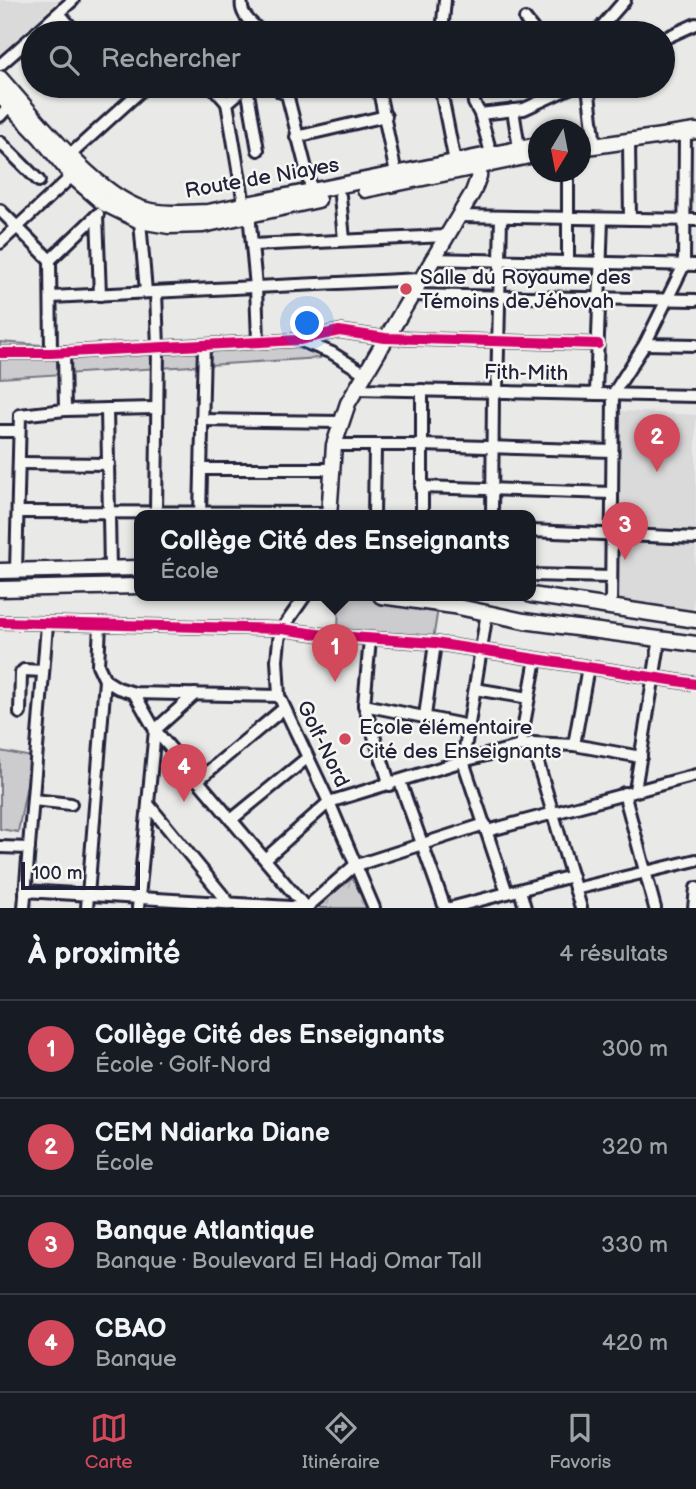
<!DOCTYPE html>
<html lang="fr">
<meta charset="utf-8">
<style>
body{margin:0;font-family:"Balsamiq Sans",sans-serif;background:#242831;color:#f1f3f6}
.compass{position:absolute;left:528px;top:119px;width:63px;height:63px;border-radius:50%;background:#171b24;box-shadow:0 2px 5px #0004;rotate:190deg}
.scale{position:absolute;left:21px;bottom:18px;width:119px;box-sizing:border-box;padding-left:7px;border:4px solid #22223b;border-top:0;font-size:19px;line-height:24px;white-space:nowrap;color:#22223b;-webkit-text-stroke:5px #f6f6f2;paint-order:stroke}
.you{position:absolute;left:308px;top:324px;width:24px;height:24px;margin:-18px;border:5px solid #fff;border-radius:50%;background:#1a73e8;box-shadow:0 0 0 10px #1a73e833}
.badge{display:grid;place-items:center;width:46px;height:46px;border-radius:50%;background:#d1495b;color:#fff;font-size:23px;font-weight:700}
.pin{position:absolute;translate:-50% -58px;filter:drop-shadow(0 2px 4px #0008)}
.pin::after{content:'';position:absolute;top:37px;width:24px;height:21px;background:inherit;clip-path:polygon(0 0,100% 0,50% 100%)}
.popup{position:absolute;left:134px;top:510px;width:402px;height:91px;box-sizing:border-box;display:grid;place-content:center;border-radius:14px;background:#171b24;filter:drop-shadow(0 2px 5px #0005);font-size:23px;white-space:nowrap;color:#9ea1a6}
.popup b{font-size:26px;color:#f1f3f6}
.popup::after{content:'';position:absolute;left:50%;top:100%;margin-left:-14px;border:14px solid transparent;border-top-color:#171b24}
.list{margin:0;padding:0;list-style:none}
h2{display:flex;justify-content:space-between;align-items:center;height:91px;margin:0;padding:0 28px;font-size:30px}
h2 small{font-size:23px;font-weight:400;color:#9ea1a6}
.list li{display:grid;grid-template-columns:46px 1fr auto;gap:21px;align-items:center;box-sizing:border-box;height:98px;padding:0 28px;border-top:2px solid #363941}
.list b{display:block;font-size:26px;white-space:nowrap}
.list p{margin:0;font-size:23px;white-space:nowrap;color:#9ea1a6}
.list em{font-size:23px;font-style:normal;color:#9ea1a6}
.icon{flex:none;width:38px;height:38px;fill:none;stroke:currentColor;stroke-width:2;stroke-linecap:round;stroke-linejoin:round}
.map{position:relative;flex:none;width:696px;height:908px;overflow:hidden}
.search{position:absolute;background:#171b24;box-shadow:0 2px 5px #0004;left:21px;right:21px;top:21px;height:77px;display:flex;align-items:center;gap:18px;box-sizing:border-box;padding:0 24px;border-radius:38px;color:#9ea1a6;font-size:26px}
.sheet{height:483px;background:#171b24}
nav{display:flex;justify-content:space-around;align-items:center;box-sizing:border-box;height:98px;border-top:2px solid #363941;background:#171b24;font-size:19px;color:#9ea1a6}
nav a{display:grid;justify-items:center;gap:4px}
nav .on{color:#d1495b}
.map>svg:first-child{display:block}
.built{fill:#dadada}
.park{fill:url(#park-tufts);stroke:#777784;stroke-width:2}
.pitch{fill:#ccccce;stroke:#777784;stroke-width:2}
.lines{fill:none;stroke-linecap:round;stroke-linejoin:round}
.minor-casing{stroke:#22223b;stroke-width:16}
.major-casing{stroke:#22223b;stroke-width:19}
.minor{stroke:#f6f6f2;stroke-width:10}
.major{stroke:#f6f6f2;stroke-width:14}
.cycleway-casing{stroke:#f6f6f2;stroke-width:15}
.cycleway{stroke:#d6006c;stroke-width:10}
.poi-dot{fill:#d1495b;stroke:#f6f6f2;stroke-width:2.5}
.labels{text-anchor:middle;dominant-baseline:central;stroke-width:5;stroke-linejoin:round;paint-order:stroke}
.street-label{font-size:21px;fill:#22223b;stroke:#f6f6f2}
.poi-label{font-size:21px;fill:#22223b;stroke:#f6f6f2;text-anchor:start}
</style>
<div class="map">
<svg width="696" height="908" viewBox="0 0 696 908">
<defs>
<pattern id="park-tufts" width="24" height="20" patternUnits="userSpaceOnUse" patternTransform="scale(1.75)"><rect width="24" height="20" fill="#ccccce"/><path d="M3 7l-1-3M5 7V3M7 7l1-3M15 17l-1-3M17 17v-4M19 17l1-3" fill="none" stroke="#afafb2"/></pattern>
</defs>
<rect width="100%" height="100%" fill="#e9e9e7"/>
<filter id="ink" filterUnits="userSpaceOnUse"><feTurbulence type="fractalNoise" baseFrequency=".0143" numOctaves="2"/><feDisplacementMap in="SourceGraphic" scale="14" xChannelSelector="R" yChannelSelector="G"/><feConvolveMatrix kernelMatrix="1 2 1 2 8 2 1 2 1" color-interpolation-filters="sRGB"/></filter>
<g filter="url(#ink)">
<!-- built -->
<g class="built">
<polygon points="0,0 59,0 0,54"/>
<polygon points="620,411 696,415 696,531 617,529"/>
<polygon points="618,538 696,542 693,612 616,603"/>
</g>
<!-- park -->
<polygon class="park" points="353,878 367,908 320,908 317,903"/>
<!-- pitch -->
<g class="pitch">
<polygon points="325,336 320,358 0,378 0,342 113,350"/>
<polygon points="339,596 375,596 438,608 433,640 338,634"/>
<polygon points="0,751 32,757 18,832 0,829"/>
</g>
<g class="lines">
<!-- minor casing -->
<g class="minor-casing">
<g id="minor">
<path d="M242,0c-3,15 10,23 20,33"/>
<polyline points="59,13 76,33"/>
<polyline points="525,19 536,33"/>
<polyline points="488,32 489,33"/>
<polyline points="36,33 73,0"/>
<polyline points="442,33 445,0"/>
<polyline points="596,33 625,0"/>
<polyline points="663,39 696,24"/>
<polyline points="0,65 33,36"/>
<polyline points="212,86 227,103"/>
<polyline points="279,86 281,92 287,94 312,192"/>
<polyline points="378,86 396,174"/>
<polyline points="440,86 455,162"/>
<polyline points="472,86 474,103 480,114 524,109 574,86"/>
<polyline points="588,86 594,137"/>
<polyline points="247,87 258,150"/>
<polyline points="513,110 519,148"/>
<polyline points="480,114 491,153"/>
<polyline points="0,116 10,105"/>
<polyline points="296,137 386,116"/>
<polyline points="0,142 39,181"/>
<polyline points="629,142 630,219"/>
<polyline points="70,155 146,86"/>
<polyline points="340,196 344,240"/>
<polyline points="244,204 227,103 247,86"/>
<polyline points="0,210 50,260 51,353"/>
<polyline points="249,213 256,287 258,341"/>
<polyline points="97,215 100,295"/>
<polyline points="459,216 696,220"/>
<polyline points="140,221 146,292"/>
<polyline points="0,243 72,176"/>
<polyline points="252,245 446,236"/>
<polyline points="431,259 696,265"/>
<polyline points="50,260 98,214"/>
<polyline points="568,262 568,172"/>
<polyline points="156,292 158,348 156,512"/>
<polyline points="410,295 696,300"/>
<polyline points="51,297 420,279"/>
<polyline points="299,340 332,353 364,373"/>
<polyline points="645,344 696,345"/>
<polyline points="64,352 65,410"/>
<polyline points="0,353 51,353 299,340 339,331 385,338 598,344"/>
<polyline points="355,389 696,396"/>
<polyline points="497,392 501,217"/>
<polyline points="596,394 602,219"/>
<polyline points="107,409 110,569"/>
<polyline points="202,420 341,422"/>
<polyline points="0,431 19,431"/>
<polyline points="334,445 422,445 612,451"/>
<polyline points="19,463 109,464"/>
<polyline points="201,469 331,469"/>
<polyline points="421,487 612,493"/>
<polyline points="19,512 330,513"/>
<polyline points="200,516 204,345"/>
<polyline points="374,516 375,446"/>
<polyline points="422,516 422,390"/>
<polyline points="492,516 493,392"/>
<polyline points="531,531 696,538"/>
<polyline points="16,571 20,415 65,410 156,408"/>
<polyline points="531,575 611,577"/>
<polyline points="305,596 282,629 279,640 277,660 279,696 329,802 374,908"/>
<polyline points="611,608 613,394 645,344 684,265 685,133"/>
<polyline points="487,612 463,761 507,893"/>
<polyline points="0,622 282,629 324,635 435,643 696,684"/>
<polyline points="370,639 364,705 390,785"/>
<polyline points="105,680 118,688 134,693 279,696"/>
<polyline points="475,689 529,698"/>
<polyline points="134,693 155,730 306,908"/>
<polyline points="364,705 469,726"/>
<polyline points="20,713 21,673 24,670 43,671"/>
<polyline points="425,716 435,643"/>
<polyline points="532,743 581,908"/>
<polyline points="574,745 588,667"/>
<polyline points="520,746 536,659"/>
<polyline points="198,780 283,709"/>
<polyline points="400,782 445,908"/>
<polyline points="635,790 660,638"/>
<polyline points="624,793 655,908"/>
<polyline points="33,800 71,804"/>
<polyline points="148,804 229,903"/>
<polyline points="231,820 307,758"/>
<polyline points="487,831 696,775"/>
<polyline points="0,847 29,848"/>
<polyline points="265,859 329,802 463,761 532,743 574,745 641,757"/>
<polyline points="575,889 696,860"/>
<polyline points="520,890 525,908"/>
<polyline points="25,891 306,908 354,866 485,824"/>
<polyline points="24,908 47,625"/>
<polyline points="87,908 105,680 98,665 100,625"/>
<polyline points="138,908 155,730 195,694"/>
<polyline points="450,908 572,876"/>
<polyline points="694,908 696,888"/>
</g>
</g>
<!-- major casing -->
<g class="major-casing">
<g id="major">
<path d="M0,78c33,37 96,117 143,131 20,6 44,4 65,3l330,-67"/>
<polyline points="0,95 41,138 72,176 103,203 140,221 169,226 203,225 318,200"/>
<polyline points="580,148 696,131"/>
<polyline points="365,190 534,155"/>
<polyline points="329,516 334,445 348,403 473,192 479,176 480,161"/>
<polyline points="0,571 139,568"/>
<polyline points="0,589 139,586"/>
<polyline points="531,595 696,620"/>
<polyline points="381,596 454,606 524,621 696,644"/>
</g>
</g>
<!-- minor -->
<use href="#minor" class="minor"/>
<!-- major -->
<use href="#major" class="major"/>
<!-- cycleway casing -->
<g class="cycleway-casing">
<g id="cycleway">
<polyline points="0,353 51,353 299,340 339,331 385,338 598,344"/>
<polyline points="0,622 282,629 324,635 435,643 696,684"/>
</g>
</g>
<!-- cycleway -->
<use href="#cycleway" class="cycleway"/>
</g>
</g>
<!-- markers -->
<g class="poi-dot">
<circle cx="406" cy="289" r="7"/>
<circle cx="345" cy="739" r="7"/>
</g>
<g class="labels">
<!-- street labels -->
<g class="street-label">
<text transform="translate(262 178) rotate(-10)">Route de Niayes</text>
<text transform="translate(526 373) rotate(1)">Fith-Mith</text>
<text transform="translate(323 744) rotate(64)">Golf-Nord</text>
</g>
<!-- poi labels -->
<g class="poi-label">
<text x="420" y="277">Salle du Royaume des<tspan x="420" dy="24">Témoins de Jéhovah</tspan></text>
<text x="359" y="727">Ecole élémentaire<tspan x="359" dy="24">Cité des Enseignants</tspan></text>
</g>
</g>
</svg>
<svg class="compass" viewBox="-18 -18 36 36"><path d="M0-13l5 13h-10z" fill="#e53935"/><path d="M0 13l5-13h-10z" fill="#9ea1a6"/></svg>
<div class="scale">100 m</div>
<div class="you"></div>
<div class="pin badge" style="left:335px;top:682px">1</div>
<div class="popup"><b>Collège Cité des Enseignants</b>École</div>
<div class="pin badge" style="left:657px;top:472px">2</div>
<div class="pin badge" style="left:625px;top:560px">3</div>
<div class="pin badge" style="left:184px;top:802px">4</div>
<div class="search"><svg class="icon" aria-label="search" viewBox="0 0 24 24"><circle cx="10" cy="10" r="6"/><path d="M15 15l6 6"/></svg>Rechercher</div>
</div>
<section class="sheet">
<h2>À proximité<small>4 résultats</small></h2>
<ul class="list">
<li><span class="badge">1</span><div><b>Collège Cité des Enseignants</b><p>École · Golf-Nord</p></div><em>300 m</em></li>
<li><span class="badge">2</span><div><b>CEM Ndiarka Diane</b><p>École</p></div><em>320 m</em></li>
<li><span class="badge">3</span><div><b>Banque Atlantique</b><p>Banque · Boulevard El Hadj Omar Tall</p></div><em>330 m</em></li>
<li><span class="badge">4</span><div><b>CBAO</b><p>Banque</p></div><em>420 m</em></li>
</ul>
</section>
<nav>
<a class="on"><svg class="icon" aria-label="map" viewBox="0 0 24 24"><path d="M3 6l6-2 6 2 6-2v14l-6 2-6-2-6 2zM9 4v14M15 6v14"/></svg>Carte</a>
<a><svg class="icon" aria-label="directions" viewBox="0 0 24 24"><path d="M12 3l9 9-9 9-9-9zM9 14v-3h6M13 9l2 2-2 2"/></svg>Itinéraire</a>
<a><svg class="icon" aria-label="saved" viewBox="0 0 24 24"><path d="M7 4h10v16l-5-4-5 4z"/></svg>Favoris</a>
</nav>
